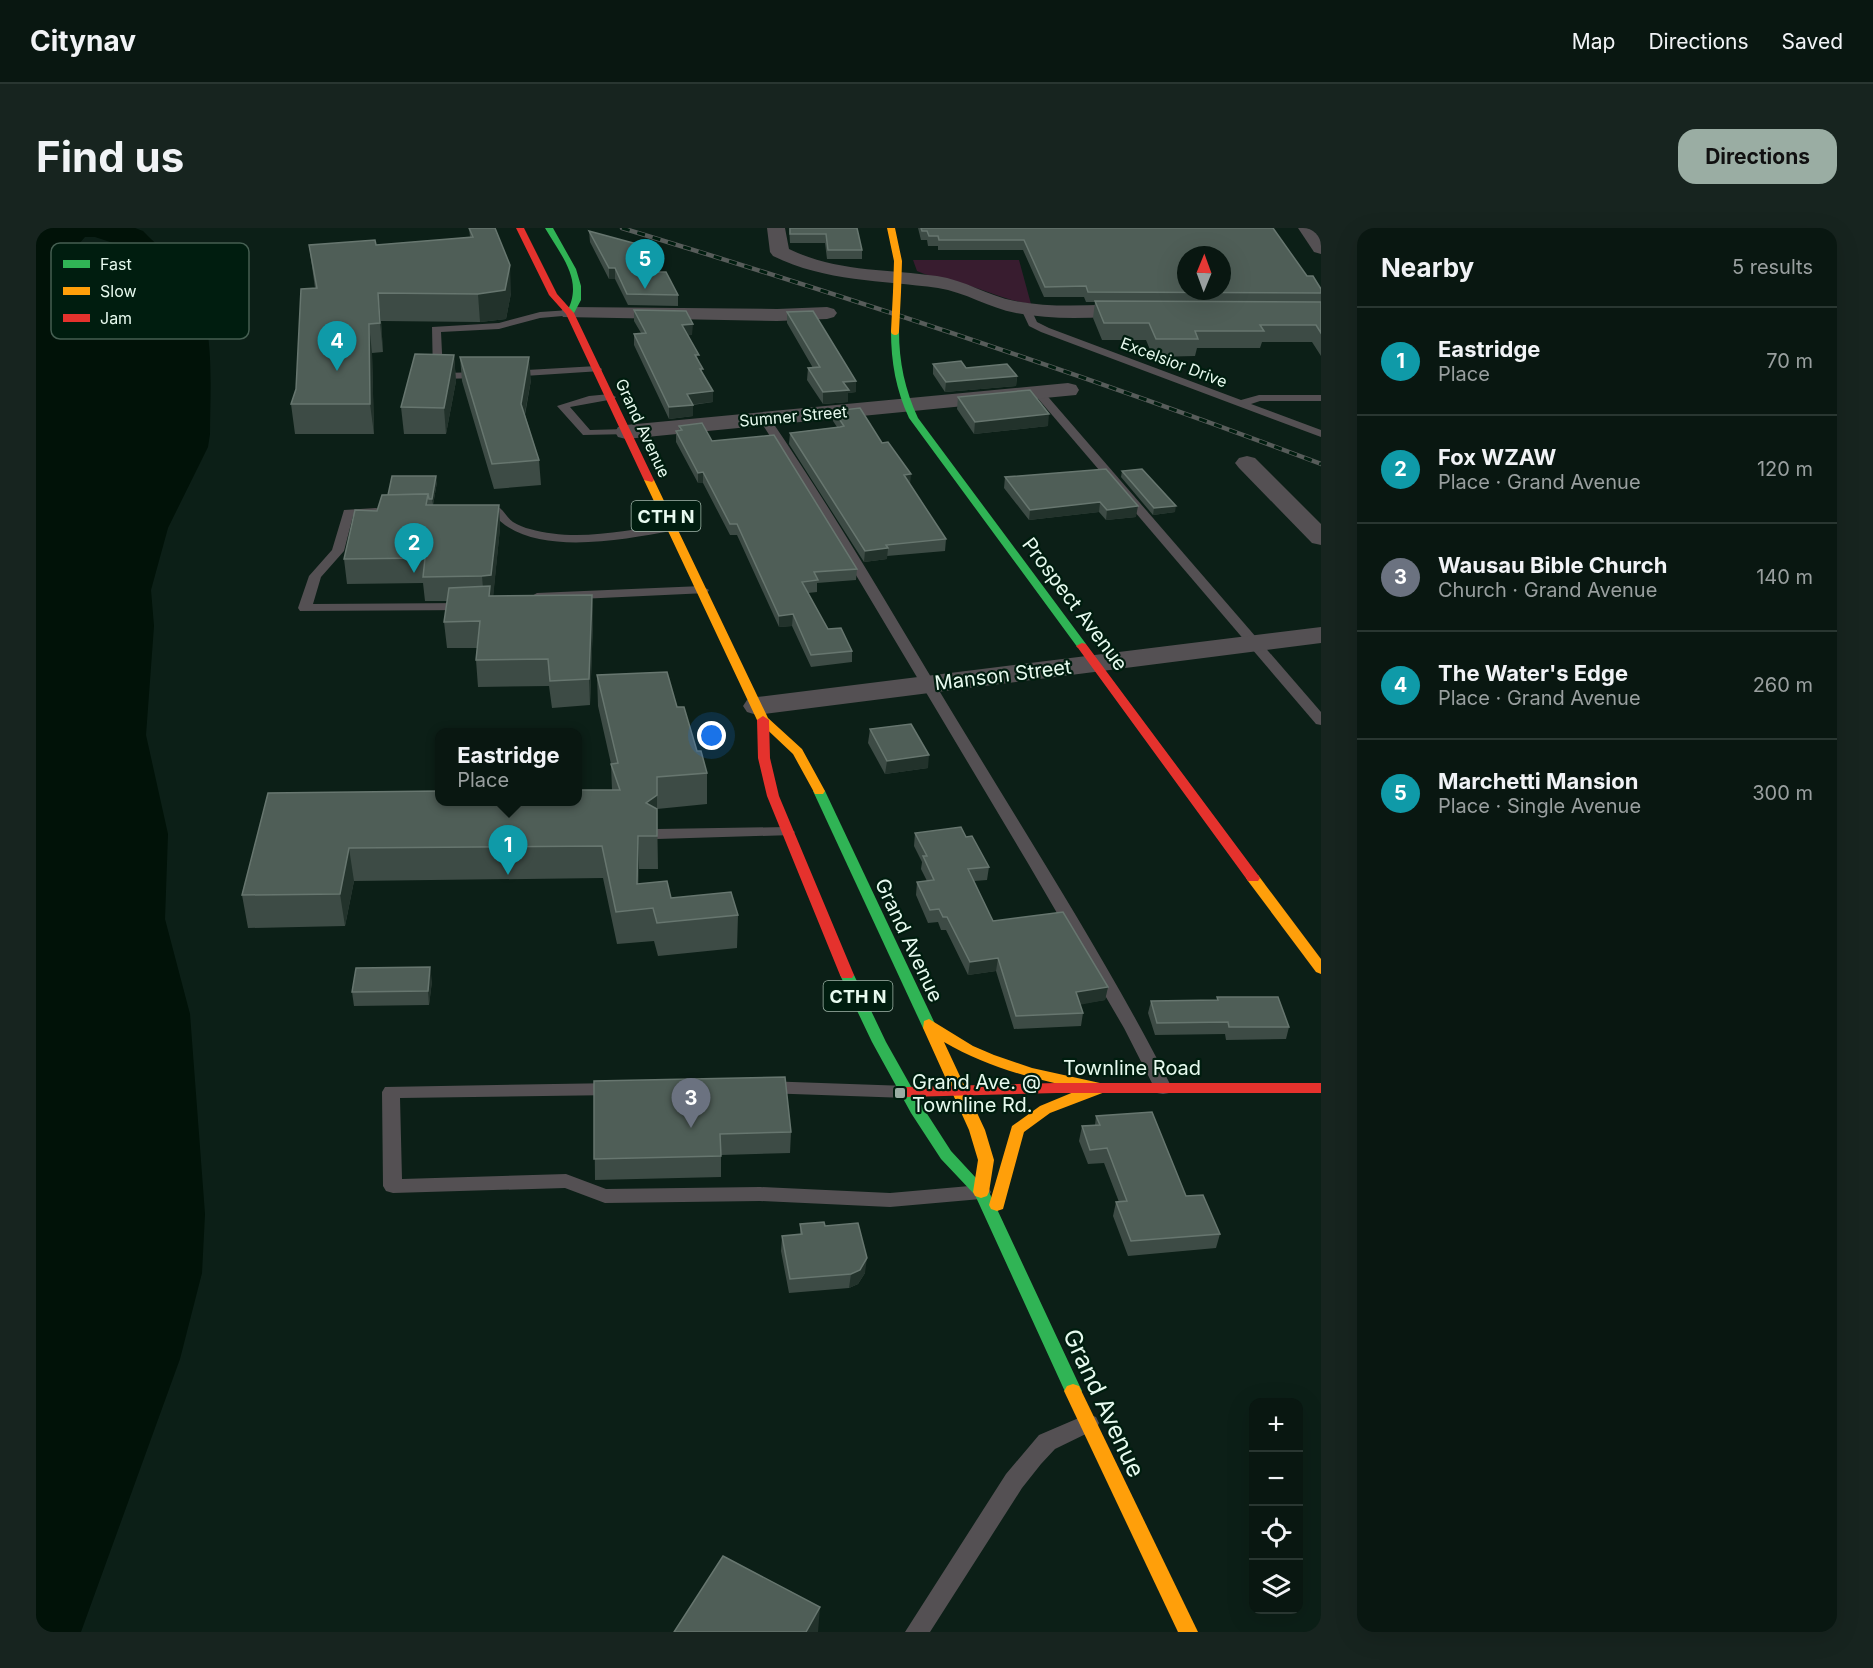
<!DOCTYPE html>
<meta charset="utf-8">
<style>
body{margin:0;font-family:Inter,sans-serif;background:#17241f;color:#f1f3f6}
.controls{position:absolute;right:18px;bottom:18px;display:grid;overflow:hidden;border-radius:12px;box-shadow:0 6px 24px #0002}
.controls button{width:54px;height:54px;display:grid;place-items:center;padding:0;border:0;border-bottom:2px solid #293631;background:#091711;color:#f1f3f6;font:30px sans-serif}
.compass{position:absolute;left:1141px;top:18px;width:54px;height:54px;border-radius:50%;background:#091711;box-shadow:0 6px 24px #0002;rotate:1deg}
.you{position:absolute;left:676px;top:508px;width:21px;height:21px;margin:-15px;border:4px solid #fff;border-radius:50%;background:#1a73e8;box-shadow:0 0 0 9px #1a73e833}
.badge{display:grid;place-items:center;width:39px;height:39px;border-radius:50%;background:#9aada3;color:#fff;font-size:20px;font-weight:700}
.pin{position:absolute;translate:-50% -50px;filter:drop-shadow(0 2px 3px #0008)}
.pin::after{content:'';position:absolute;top:32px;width:21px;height:18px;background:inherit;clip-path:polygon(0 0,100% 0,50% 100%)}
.popup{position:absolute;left:399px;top:500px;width:147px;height:78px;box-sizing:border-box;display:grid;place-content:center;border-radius:12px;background:#091711;filter:drop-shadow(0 2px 4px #0005);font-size:20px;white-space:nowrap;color:#999f9f}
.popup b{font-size:22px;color:#f1f3f6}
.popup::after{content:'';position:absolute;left:50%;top:100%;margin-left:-12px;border:12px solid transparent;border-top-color:#091711}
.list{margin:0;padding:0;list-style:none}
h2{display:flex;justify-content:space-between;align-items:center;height:78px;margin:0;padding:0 24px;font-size:26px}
h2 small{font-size:20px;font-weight:400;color:#999f9f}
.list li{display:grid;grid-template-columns:39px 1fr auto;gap:18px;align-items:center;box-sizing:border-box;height:108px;padding:0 24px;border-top:2px solid #293631}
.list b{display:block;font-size:22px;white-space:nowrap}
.list p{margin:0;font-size:20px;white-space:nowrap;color:#999f9f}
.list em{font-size:20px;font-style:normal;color:#999f9f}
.icon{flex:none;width:33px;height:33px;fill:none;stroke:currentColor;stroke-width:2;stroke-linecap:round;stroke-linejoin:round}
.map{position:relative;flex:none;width:1285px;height:1404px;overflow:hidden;border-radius:18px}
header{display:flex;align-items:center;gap:36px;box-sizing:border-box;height:84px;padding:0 30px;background:#091711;border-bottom:2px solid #293631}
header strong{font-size:28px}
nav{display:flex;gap:33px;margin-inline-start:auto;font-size:21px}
.intro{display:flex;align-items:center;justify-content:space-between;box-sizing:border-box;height:144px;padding:0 36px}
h1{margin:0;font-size:42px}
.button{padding:15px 27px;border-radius:18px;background:#9aada3;color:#111;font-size:21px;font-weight:700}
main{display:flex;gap:36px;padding:0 36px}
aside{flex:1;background:#091711;border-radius:18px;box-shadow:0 6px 24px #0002}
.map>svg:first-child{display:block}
.green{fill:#381c2f}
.water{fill:#011208;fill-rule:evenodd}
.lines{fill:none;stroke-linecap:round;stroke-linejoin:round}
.lane{fill:#545053;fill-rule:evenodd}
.street{fill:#545053;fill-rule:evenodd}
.fast{fill:#30b455;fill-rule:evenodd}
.slow{fill:#ff9f0a;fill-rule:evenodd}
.jam{fill:#e5322d;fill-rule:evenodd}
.rail-casing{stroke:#575c5a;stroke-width:4.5}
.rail{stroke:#001d0f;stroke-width:3;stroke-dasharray:8;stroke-linecap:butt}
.slow-bridge{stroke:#ff9f0a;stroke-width:8}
.wall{fill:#3d4b45}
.shaded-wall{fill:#22322b}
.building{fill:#4f5e57;stroke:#67766f;stroke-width:1.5;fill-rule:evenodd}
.poi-dot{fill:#9aada3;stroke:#001d0f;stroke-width:2}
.labels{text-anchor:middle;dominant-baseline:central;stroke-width:4.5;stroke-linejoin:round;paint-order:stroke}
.far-street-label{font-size:16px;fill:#e7faef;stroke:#001d0f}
.shield{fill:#001d0f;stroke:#a2b8ac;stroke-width:1.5}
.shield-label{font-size:18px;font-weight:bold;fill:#e7faef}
.street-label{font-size:20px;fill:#e7faef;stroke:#001d0f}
.poi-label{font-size:20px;fill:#e7faef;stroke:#001d0f;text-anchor:start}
.near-street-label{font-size:24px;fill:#e7faef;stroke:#001d0f}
.key{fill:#001d0f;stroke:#455f52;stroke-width:1.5}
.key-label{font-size:16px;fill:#e7faef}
</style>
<header>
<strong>Citynav</strong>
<nav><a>Map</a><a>Directions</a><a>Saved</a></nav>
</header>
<div class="intro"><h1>Find us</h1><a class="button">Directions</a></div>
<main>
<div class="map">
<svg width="1285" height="1404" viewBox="0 0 1285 1404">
<rect width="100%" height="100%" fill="#0c1f17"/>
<!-- green -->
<path class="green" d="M877,32h106l12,44c-22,-3 -42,-12 -64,-19 -16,-5 -34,-7 -50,-14z"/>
<!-- water -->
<path class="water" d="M0,0h99l8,3c15,16 36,31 48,50 25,41 19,106 19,153l-2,13 -40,81 -17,62 3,36 -8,109 22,99 -3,85 25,95 15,200 -3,59 -22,86 -99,273h-45zM49,9h10l27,9v9l45,21 -2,5 -13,1 -25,-13 -39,-11 -11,-12z"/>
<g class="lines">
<!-- lane -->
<g class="lane">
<polygon points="986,79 994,79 1001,94 1013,100 1205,172 1223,167 1285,167 1285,173 1224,173 1215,176 1285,202 1285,209 1005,104 993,98 985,81"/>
<polygon points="534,82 539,85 538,87 504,90 463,101 405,104 407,145 447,144 452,147 447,150 402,151 397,148 396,99 463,95 504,84"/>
<polygon points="561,138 566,141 565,143 473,149 468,146 473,143"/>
<polygon points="1003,162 1007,163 1285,484 1285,497 1280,496 999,167 998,165"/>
<polygon points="574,166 580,169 578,171 534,179 554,202 590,201 594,202 594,206 547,207 521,178 553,168"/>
<path d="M729,188l4,1c73,107 137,220 205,331 68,112 139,223 198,340l-3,5 -6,1 -6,-1 -33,-65 -95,-163 -219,-367 -51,-79z"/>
<path d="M460,278c8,3 10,11 17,16 5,3 12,6 17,7 44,13 97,2 141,-6l6,4 -6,4c-51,9 -141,27 -178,-17l-10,1 -6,-4 6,-4z"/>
<polygon points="340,280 344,281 344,287 317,288 308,323 285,349 277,376 431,375 436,376 438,379 436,382 264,383 262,380 273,348 296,322 308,282"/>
<polygon points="666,358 673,362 671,365 501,373 494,369 501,365"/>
<polygon points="751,599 759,604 756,607 621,611 613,606 621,601"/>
<polygon points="728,853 871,858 877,859 880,864 877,869 871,870 728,865 722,864 719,859 722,854"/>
<polygon points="580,855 586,856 589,861 586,866 580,867 364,870 366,951 530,946 570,961 724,959 854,965 945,957 952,959 955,964 952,969 945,971 854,979 724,973 569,975 529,960 357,965 350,963 347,958 346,864 349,859"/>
<polygon points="1052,1186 1060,1189 1063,1195 1060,1201 1019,1221 1005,1236 986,1260 894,1404 869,1404 970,1246 1003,1207"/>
</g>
<!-- street -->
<g class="street">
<path d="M731,0h18l4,21c47,23 97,20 148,27 28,4 51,20 78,25 41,8 83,3 124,3l7,2 3,4 -3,4 -7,2c-41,1 -83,5 -123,-3 -27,-5 -51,-21 -78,-25 -57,-8 -112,-6 -165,-32l-3,-4z"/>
<polygon points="1262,0 1280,0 1285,7 1285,26 1278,24"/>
<polygon points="534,79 741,81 791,79 798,81 801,85 798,89 791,91 741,93 527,89 524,85 527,81"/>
<polygon points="1032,155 1040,157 1043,162 1040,167 590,211 582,209 579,204 582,199 590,197"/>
<polygon points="1211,228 1219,230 1285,296 1285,317 1276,315 1203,240 1199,235 1203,230"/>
<polygon points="1285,399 1285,415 721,487 711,484 707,478 711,472 721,469"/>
</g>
<!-- fast -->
<g class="fast">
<path d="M509,0h8l23,41 5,17v14l-8,15 -7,-2c19,-32 -5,-57 -21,-85z"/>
<path d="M859,100l4,3c0,31 6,59 19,87l168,226v4h-8l-169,-230c-13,-28 -18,-56 -18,-87z"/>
<polygon points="783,559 789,563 901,800 899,803 894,805 887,800 777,563"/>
<polygon points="811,742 818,747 850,814 886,878 915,923 953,964 1046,1163 1043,1168 1037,1170 1031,1168 939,967 905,931 875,885 836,814 804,747"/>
</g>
<!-- slow -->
<g class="slow">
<polygon points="851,0 859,0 866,33 865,64 861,66 857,64 858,33"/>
<polygon points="613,249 618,252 732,490 766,521 789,563 787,566 779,566 757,526 721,492 608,252"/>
<polygon points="1217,646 1222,647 1285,731 1285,746 1280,744 1212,653 1210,650 1212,647"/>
<path d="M893,791l44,27 21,9 38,13 68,15 5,1 2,4 -2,4 -55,21 -26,19 -21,77 -6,2 -6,-2 -2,-4 23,-79 28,-20 41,-17c-48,-10 -94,-22 -137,-47l41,88 9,30 -5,32 -2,4 -6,2 -6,-2 -2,-4 5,-32 -9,-30 -46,-102 1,-7z"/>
<polygon points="1037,1156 1043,1158 1162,1404 1142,1404 1028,1163 1031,1158"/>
</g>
<!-- jam -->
<g class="jam">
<polygon points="480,0 488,0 521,66 538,85 618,252 616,254 608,252 530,86 513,67"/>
<polygon points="1046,415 1050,416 1222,647 1224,650 1222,653 1212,653 1042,420 1040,418"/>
<polygon points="727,488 733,492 734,530 743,568 818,747 816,750 806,750 804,747 731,568 722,530 721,492"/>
<polygon points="1021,855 1285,855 1285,865 1021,865 871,869 866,868 864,864 866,860 871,859"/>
</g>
<!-- rail casing -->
<g class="rail-casing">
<path id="rail" d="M586,0c236,72 469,149 699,236"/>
</g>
<!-- rail -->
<use href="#rail" class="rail"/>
<!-- slow-bridge -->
<polyline class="slow-bridge" points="859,103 861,64"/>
</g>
<!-- wall -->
<g class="wall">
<polygon points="433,0 475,65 470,91 444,94 345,93 347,124 336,125 338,206 259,206 255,176 260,161 279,60 273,17 340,17 434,9"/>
<polygon points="753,0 821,0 826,22 826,31 791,31 789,15 754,15"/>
<polygon points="882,0 1237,0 1271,48 1285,61 1285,128 1276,114 1226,114 1224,120 1161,120 1159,128 1117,129 1110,112 1066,112 1057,90 1059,74 1050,74 1048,69 1008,69 987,22 902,22 902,18 892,18 891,12 885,12"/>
<polygon points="553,3 623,44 642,67 642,78 592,77 579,51 573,51 554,14"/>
<polygon points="598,82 656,107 652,107 663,133 667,147 677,163 677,174 657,177 657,188 633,191 598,117 598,106 605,105 598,93"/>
<polygon points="751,84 820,153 820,164 812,165 812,174 787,176 771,152 772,140 777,140 751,95"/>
<polygon points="418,127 420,153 410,206 368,206 365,179"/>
<polygon points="424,129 495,152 489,187 503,232 505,257 458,261 426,153"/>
<polygon points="897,136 981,148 980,158 909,164 897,146"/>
<polygon points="922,169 1012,198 938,206 921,181"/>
<polygon points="798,183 874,257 910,311 909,323 851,328 851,331 828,334 753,216 754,205 801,199 797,193"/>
<polygon points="643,198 676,213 821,341 820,352 781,355 781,364 772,365 792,401 816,423 816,434 775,439 756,398 743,399 701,307 694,307 667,255 662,255 640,214 640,203 643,203"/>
<polygon points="1070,241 1100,289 1070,292 1063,284 993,292 968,260 969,249"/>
<polygon points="1086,243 1139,284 1117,287 1085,249"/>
<polygon points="401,254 397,277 463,277 464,300 457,368 556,367 557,393 554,477 516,480 513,458 442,459 440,432 441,420 411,420 408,394 411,373 389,373 387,355 311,356 308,331 352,267"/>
<polygon points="561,447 641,479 671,545 671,576 621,581 622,641 603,641 602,656 635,670 702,687 701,720 622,728 618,713 581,716 567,650 318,653 309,698 212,700 206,667 232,565 576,562 575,536 562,478"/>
<polygon points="834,501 892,540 849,546 832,515"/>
<polygon points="879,605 930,609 953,639 951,652 938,653 957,693 1072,759 1069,772 1044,776 1047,785 1045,798 978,801 960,743 932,747 910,702 905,702 902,694 892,695 880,667 881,654 891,653 885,641 886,634 878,618"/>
<polygon points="396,753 393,777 318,778 316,764"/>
<polygon points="1181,769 1253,799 1250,811 1190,812 1189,806 1119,807 1112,785 1115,773 1181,772"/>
<polygon points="558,853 755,904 754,925 685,927 685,949 559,952"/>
<polygon points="1060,888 1150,968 1184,1006 1180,1020 1092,1028 1077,988 1080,974 1083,974 1068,935 1052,936 1043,913 1046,898 1059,897"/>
<polygon points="764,996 789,998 829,1045 822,1056 813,1060 753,1065 745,1023 746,1008 764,1006"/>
</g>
<!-- shaded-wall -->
<g class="shaded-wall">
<polygon points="474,37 475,65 470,91 444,94 442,66"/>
<rect x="573" y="40" width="6" height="11"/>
<polygon points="342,65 345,93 347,124 344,95"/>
<polygon points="333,96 336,125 338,206 334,176"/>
<polygon points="657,96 656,107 646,108 646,97"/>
<polygon points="418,127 420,153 410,206 408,180"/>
<polygon points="493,129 495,152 486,200 485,176"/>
<polygon points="981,148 980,158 909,164 910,154"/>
<polygon points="820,153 820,164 812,165 812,174 787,176 787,164 807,154"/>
<polygon points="677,163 677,174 651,177 651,166"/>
<polygon points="657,177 657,188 633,191 633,179"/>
<polygon points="1013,186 1012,198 938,206 939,194"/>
<polygon points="667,244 667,255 662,255 662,245"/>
<polygon points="875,246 874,257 868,247"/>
<polygon points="400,248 401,254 397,277 396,271"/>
<polygon points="1064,274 1063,284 993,292 994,282"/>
<polygon points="463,277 464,300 457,371 448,373 446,348"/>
<polygon points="1102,278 1100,289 1070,292 1071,282"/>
<polygon points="1140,278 1139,284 1117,287 1118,280"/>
<polygon points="852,320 851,331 828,334 829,323"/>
<polygon points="556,367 557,393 554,477 553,451"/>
<polygon points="757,386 756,398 743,399 743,388"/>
<polygon points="893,527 892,540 849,546 851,533"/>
<polygon points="621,567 621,599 610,575"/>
<polygon points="602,608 603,641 602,681 601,656"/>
<polygon points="313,620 318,653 309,698 304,666"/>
<polygon points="962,730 960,743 932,747 934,734"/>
<polygon points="394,739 396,753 393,777 392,763"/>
<polygon points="1072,759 1069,772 1038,778 1040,764"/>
<polygon points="831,1030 829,1045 822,1056 813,1060 815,1046"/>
<polygon points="784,1379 782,1404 770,1404"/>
</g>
<!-- building -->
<g class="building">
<polygon points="433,0 459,0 474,37 469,62 442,66 342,65 344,95 333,96 334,176 255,176 260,161 265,61 281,60 273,17 339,12 340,17 437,9"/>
<polygon points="754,0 821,0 826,22 792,22 790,6 754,6"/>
<path d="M885,0h352l34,48h6l8,13v4l-233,-1 -2,-6 -41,1 -21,-47h-85l-1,-4h-9l-2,-5h-5zM1150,27h36v36h-36z"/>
<polygon points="553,3 608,18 623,44 630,44 642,67 591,66 579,40 573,40"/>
<polygon points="1059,73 1285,74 1285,105 1280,97 1224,97 1228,103 1159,103 1162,111 1120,111 1113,95 1068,95"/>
<polygon points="598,82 650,83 657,96 646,97 663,127 659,127 667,141 664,141 677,163 651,166 657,177 633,179 598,106 610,105"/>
<polygon points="777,83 820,153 807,154 813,162 787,164 772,140 784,139 751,84"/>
<polygon points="379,126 418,127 408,180 365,179"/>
<polygon points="424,129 493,129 485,176 503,232 456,236"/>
<polygon points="925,133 930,140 971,136 981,148 910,154 897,136"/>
<polygon points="994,162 1013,186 939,194 922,169"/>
<polygon points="824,180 846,215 852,214 875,246 868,247 910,311 850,317 852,320 829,323 754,205 804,199 808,198 798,183"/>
<polygon points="666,195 676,213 738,207 821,341 778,344 782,352 766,354 792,401 805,400 816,423 775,427 757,386 743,388 701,296 694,296 667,244 662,245 640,203 646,202 643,198"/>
<polygon points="1070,241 1102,278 1071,282 1064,274 994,282 969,249"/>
<polygon points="1106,241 1140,278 1118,280 1086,243"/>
<polygon points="356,248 400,248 396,271 393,271 392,266 352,267"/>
<polygon points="392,266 390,277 463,277 455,347 446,348 387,349 389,330 308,331 319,282 341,283 346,267"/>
<polygon points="454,358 453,368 556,367 553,451 514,453 512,431 440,432 444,393 408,394 413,360"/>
<polygon points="631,444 641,479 648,479 661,523 665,523 671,545 621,549 621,567 610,575 621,581 621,608 602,608 601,656 631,653 635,670 695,664 702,687 621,695 617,680 580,684 566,618 313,620 304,666 206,667 232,565 403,563 403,573 541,573 541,562 584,562 575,536 582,535 561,447"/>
<polygon points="875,496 893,527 851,533 834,501"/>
<polygon points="925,599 930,609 936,608 953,639 932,641 957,693 1027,684 1072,759 1040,764 1047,785 980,788 962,730 934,734 911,689 907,689 903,681 894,682 881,654 898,652 887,628 891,628 879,605"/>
<polygon points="394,739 392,763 316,764 320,740"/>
<polygon points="1181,769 1242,769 1253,799 1193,799 1192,794 1121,795 1115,773 1182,772"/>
<polygon points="749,849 755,904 684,906 685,928 558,931 558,853"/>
<polygon points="1116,884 1150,968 1167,967 1184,1006 1095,1013 1080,974 1091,973 1071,920 1054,922 1046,898 1064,897 1060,888"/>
<polygon points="788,994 789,998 822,995 831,1030 824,1042 815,1046 754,1051 746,1008 766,1006 764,996"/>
<polygon points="687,1328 784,1379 770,1404 638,1404"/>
</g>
<!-- markers -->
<rect class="poi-dot" x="858" y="859" width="12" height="12" rx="3"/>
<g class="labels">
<!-- far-street labels -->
<g class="far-street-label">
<text transform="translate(1138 134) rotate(21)">Excelsior Drive</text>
<text transform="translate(757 188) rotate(-5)">Sumner Street</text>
<text transform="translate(607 200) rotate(65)">Grand Avenue</text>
</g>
<!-- shield labels -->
<g class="shield">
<rect x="595.5" y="273" width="69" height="30" rx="4.5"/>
<rect x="787.5" y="753" width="69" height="30" rx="4.5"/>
</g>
<g class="shield-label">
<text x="630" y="288">CTH N</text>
<text x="822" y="768">CTH N</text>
</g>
<!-- street labels -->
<g class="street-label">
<text transform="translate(1039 376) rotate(53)">Prospect Avenue</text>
<text transform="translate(967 447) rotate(-7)">Manson Street</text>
<text transform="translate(873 712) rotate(65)">Grand Avenue</text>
<text x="1096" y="840">Townline Road</text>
</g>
<!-- poi labels -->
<g class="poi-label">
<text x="876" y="854">Grand Ave. @<tspan x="876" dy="23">Townline Rd.</tspan></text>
</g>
<!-- near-street labels -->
<g class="near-street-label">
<text transform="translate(1068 1175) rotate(65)">Grand Avenue</text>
</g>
</g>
<!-- legend -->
<rect x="15" y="15" width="198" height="96" rx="9" class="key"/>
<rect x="27" y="32" width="27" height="8" fill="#30b455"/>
<rect x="27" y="59" width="27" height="8" fill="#ff9f0a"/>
<rect x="27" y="86" width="27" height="8" fill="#e5322d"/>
<g class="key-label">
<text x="64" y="42">Fast</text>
<text x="64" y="69">Slow</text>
<text x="64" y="96">Jam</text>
</g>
</svg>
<div class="controls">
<button>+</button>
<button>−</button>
<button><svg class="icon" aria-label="locate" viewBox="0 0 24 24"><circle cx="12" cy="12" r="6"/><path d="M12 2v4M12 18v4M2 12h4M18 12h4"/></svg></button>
<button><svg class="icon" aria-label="layers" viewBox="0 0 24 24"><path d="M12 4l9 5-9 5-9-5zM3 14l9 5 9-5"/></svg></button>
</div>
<svg class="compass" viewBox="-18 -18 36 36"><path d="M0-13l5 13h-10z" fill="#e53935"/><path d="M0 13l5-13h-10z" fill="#999f9f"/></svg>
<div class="you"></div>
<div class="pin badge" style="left:472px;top:647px;background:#0f9aa8">1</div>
<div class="popup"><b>Eastridge</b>Place</div>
<div class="pin badge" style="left:378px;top:345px;background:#0f9aa8">2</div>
<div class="pin badge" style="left:655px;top:900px;background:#6b7280">3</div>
<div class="pin badge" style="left:301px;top:143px;background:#0f9aa8">4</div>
<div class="pin badge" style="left:609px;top:61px;background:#0f9aa8">5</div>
</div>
<aside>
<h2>Nearby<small>5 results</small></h2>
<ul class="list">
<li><span class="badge" style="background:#0f9aa8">1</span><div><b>Eastridge</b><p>Place</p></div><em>70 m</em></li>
<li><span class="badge" style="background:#0f9aa8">2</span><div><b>Fox WZAW</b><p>Place · Grand Avenue</p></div><em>120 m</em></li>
<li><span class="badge" style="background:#6b7280">3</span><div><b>Wausau Bible Church</b><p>Church · Grand Avenue</p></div><em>140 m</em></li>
<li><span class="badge" style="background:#0f9aa8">4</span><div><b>The Water's Edge</b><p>Place · Grand Avenue</p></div><em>260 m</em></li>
<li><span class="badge" style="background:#0f9aa8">5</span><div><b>Marchetti Mansion</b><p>Place · Single Avenue</p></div><em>300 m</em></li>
</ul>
</aside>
</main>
